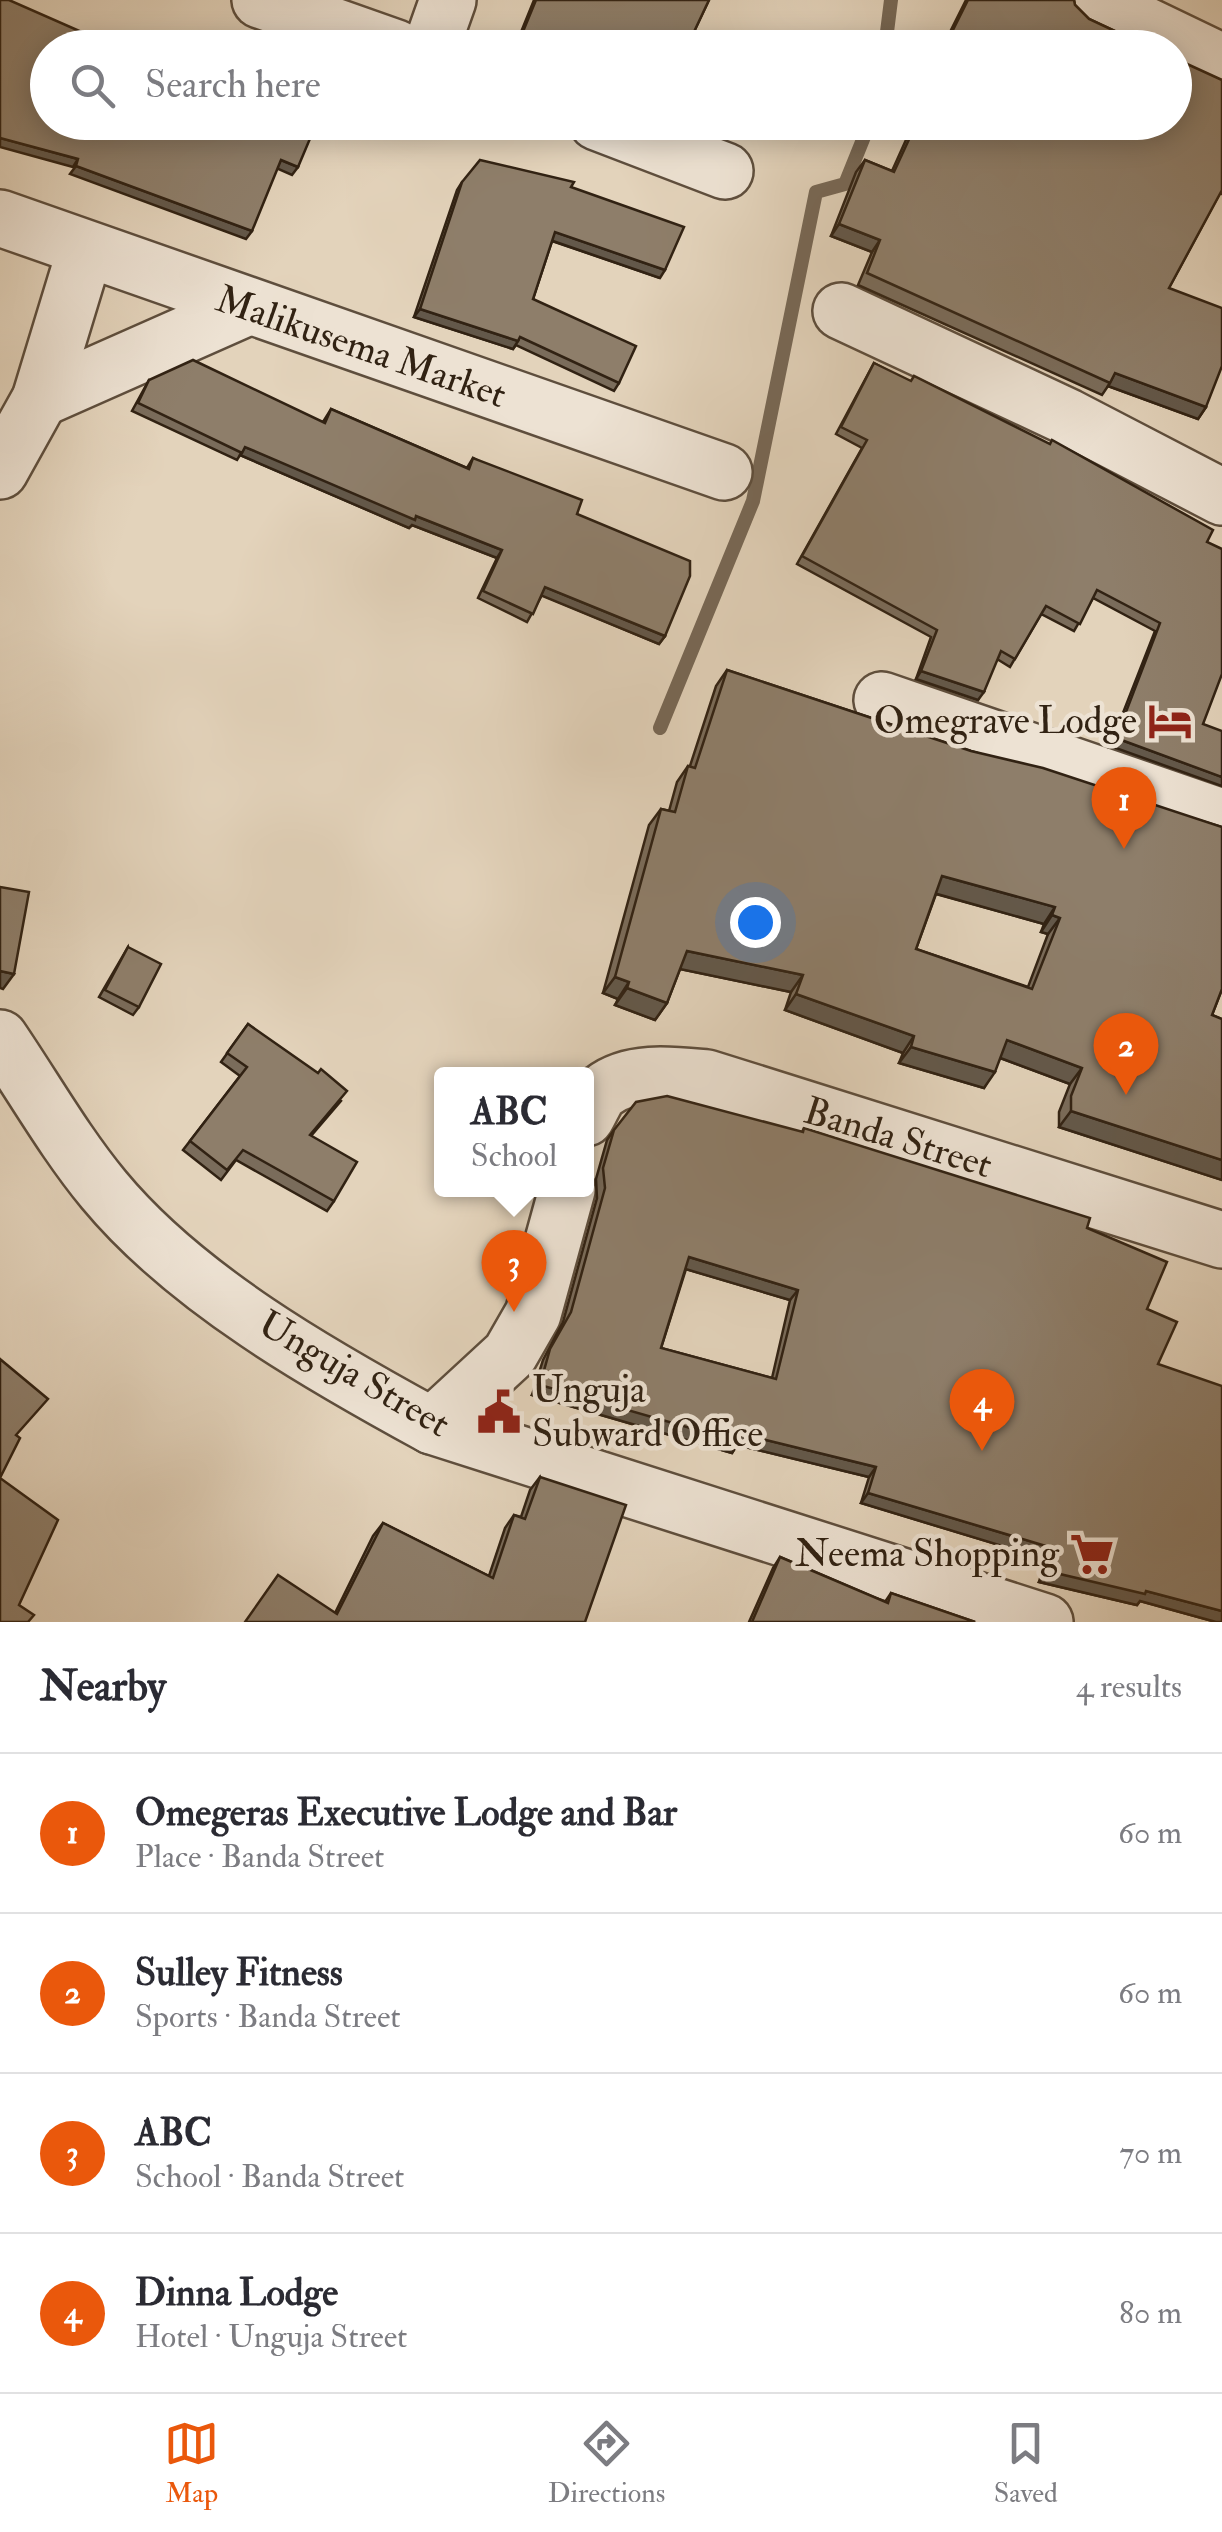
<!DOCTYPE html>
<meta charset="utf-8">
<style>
body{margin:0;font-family:"IM FELL Double Pica",serif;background:#f2f2f3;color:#2b2b33}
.you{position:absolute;left:755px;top:922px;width:35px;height:35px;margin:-25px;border:8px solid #fff;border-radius:50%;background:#1a73e8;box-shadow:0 0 0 15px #1a73e833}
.badge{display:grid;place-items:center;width:65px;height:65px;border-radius:50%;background:#ea580c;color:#fff;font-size:32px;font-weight:700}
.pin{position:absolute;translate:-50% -82px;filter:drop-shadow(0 2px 5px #0008)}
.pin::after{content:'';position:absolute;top:52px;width:35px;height:30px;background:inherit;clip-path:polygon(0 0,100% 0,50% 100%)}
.popup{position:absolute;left:434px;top:1067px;width:160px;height:130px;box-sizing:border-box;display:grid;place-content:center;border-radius:10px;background:#fff;filter:drop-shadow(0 2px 8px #0005);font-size:32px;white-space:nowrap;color:#7c7c81}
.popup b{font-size:38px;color:#2b2b33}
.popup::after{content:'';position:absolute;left:50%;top:100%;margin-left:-20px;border:20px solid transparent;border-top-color:#fff}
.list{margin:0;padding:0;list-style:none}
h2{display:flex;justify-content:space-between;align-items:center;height:130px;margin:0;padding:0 40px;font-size:42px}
h2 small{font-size:32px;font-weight:400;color:#7c7c81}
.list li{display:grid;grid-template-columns:65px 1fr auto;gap:30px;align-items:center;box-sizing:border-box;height:160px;padding:0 40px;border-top:2px solid #e1e1e2}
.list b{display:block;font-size:38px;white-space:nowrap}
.list p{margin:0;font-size:32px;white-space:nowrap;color:#7c7c81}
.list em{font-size:32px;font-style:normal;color:#7c7c81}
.icon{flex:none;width:55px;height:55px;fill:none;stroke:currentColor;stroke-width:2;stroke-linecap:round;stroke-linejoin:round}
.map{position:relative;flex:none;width:1222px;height:1622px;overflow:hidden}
.search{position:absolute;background:#fff;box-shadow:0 5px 25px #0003;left:30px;right:30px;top:30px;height:110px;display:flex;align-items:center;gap:25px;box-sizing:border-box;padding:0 35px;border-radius:55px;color:#7c7c81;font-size:38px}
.sheet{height:770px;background:#fff}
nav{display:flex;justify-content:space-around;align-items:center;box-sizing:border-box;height:140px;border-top:2px solid #e1e1e2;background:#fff;font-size:28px;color:#7c7c81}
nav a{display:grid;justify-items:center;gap:5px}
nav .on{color:#ea580c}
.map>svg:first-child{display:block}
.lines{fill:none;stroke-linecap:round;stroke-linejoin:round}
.stream{stroke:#776856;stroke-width:14}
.minor-casing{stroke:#5e4e3d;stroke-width:60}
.minor{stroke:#ede2d3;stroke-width:55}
.wall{fill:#7a6c5b;stroke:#312213;stroke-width:2.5;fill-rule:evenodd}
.shaded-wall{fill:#63584a;stroke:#312213;stroke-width:2.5}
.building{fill:#8e7e6a;stroke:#312213;stroke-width:2.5;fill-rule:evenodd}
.labels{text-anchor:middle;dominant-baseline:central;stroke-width:9;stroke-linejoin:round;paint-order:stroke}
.street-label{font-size:38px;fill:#312213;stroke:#ede2d3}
.poi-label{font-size:38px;fill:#312213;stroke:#ede2d3;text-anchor:end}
</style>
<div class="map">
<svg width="1222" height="1622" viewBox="0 0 1222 1622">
<rect width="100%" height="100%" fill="#e3d3bb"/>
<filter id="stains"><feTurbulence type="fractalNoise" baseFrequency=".002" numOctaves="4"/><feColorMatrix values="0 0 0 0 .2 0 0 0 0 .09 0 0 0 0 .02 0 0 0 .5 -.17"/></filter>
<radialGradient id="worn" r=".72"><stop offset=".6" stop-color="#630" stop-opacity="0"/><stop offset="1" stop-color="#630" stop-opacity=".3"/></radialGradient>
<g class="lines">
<!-- stream -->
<g class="stream">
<polyline points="885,48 891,0"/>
<polyline points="660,728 753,501 816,192 845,184 870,122"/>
</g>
<!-- minor casing -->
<g class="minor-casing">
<g id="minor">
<polyline points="260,0 396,48"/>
<polyline points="1093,0 1222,62"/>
<polyline points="431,48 448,0"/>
<polyline points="597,122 725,171"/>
<polyline points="0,218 724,472"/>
<polyline points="841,311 1068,417 1222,497"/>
<polyline points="40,399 248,307"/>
<polyline points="0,471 40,399 85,251"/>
<polyline points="882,700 1222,817"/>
<path d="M0,1038c34,50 65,105 104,152 82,99 216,175 328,236l613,196"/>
<path d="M586,1118c5,-8 10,-22 17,-27 28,-22 72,-16 104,-13l515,162"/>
<polyline points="432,1426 510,1354 533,1314 567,1190"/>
</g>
</g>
<!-- minor -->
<use href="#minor" class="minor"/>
</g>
<!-- wall -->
<g class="wall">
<polygon points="534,0 709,0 692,36 721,48 533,48 517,42"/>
<polygon points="966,0 1074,0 1075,5 1089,19 1151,48 942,48"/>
<polygon points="1222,80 1222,194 1220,193 1169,288 1206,407 1198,419 1108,386 1102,395 858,285 872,252 831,236 856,172 865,160 892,171 914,122 1174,122"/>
<polygon points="462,182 571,187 660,278 552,241 533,299 619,383 614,391 516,345 513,349 414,317 457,190"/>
<polygon points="874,363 1207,542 1222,674 1110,746 1155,631 1093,598 1074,631 1041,614 1010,667 997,659 978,700 916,679 931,637 797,564 862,448 836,434"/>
<polygon points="149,380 323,422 331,409 467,468 473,458 577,514 665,636 659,644 542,595 527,622 478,598 497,558 412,525 409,528 240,455 237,460 132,411"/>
<path d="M727,670l244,81 251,76v165h-1l-9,23 10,4v161l-163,-53v-15l11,-28 -70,-26 -16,30 -85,-25 4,-10 -118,-43 6,-18 -111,-23 -13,34 -12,17 -40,-15 3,-6 -15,-6 46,-168 12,-16 8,2 8,-29 11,-16h2l26,-80zM936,894l108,30 -3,8 7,2 -20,53 -112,-38z"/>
<polygon points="128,947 139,1007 133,1015 99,997"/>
<polygon points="248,1024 341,1101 311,1136 334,1201 327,1211 236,1160 221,1180 183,1150 240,1076 221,1062"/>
<path d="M804,1128l283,100 60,81 11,55 64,258h-6l-76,-21 -3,4 -98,-23 6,-23 -184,-56 8,-26 -132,-32 -5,8 -200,-58 11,-35 20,-38 34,-124 -1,-19 11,-39 7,-10 188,2zM686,1269l104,31 -18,78 -111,-30z"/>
<polygon points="540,1477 585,1622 245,1622 335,1613 373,1536 383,1523 489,1576 505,1528 514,1515 521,1517 530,1490"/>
<polygon points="780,1557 885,1602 891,1593 975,1622 749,1622 773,1568"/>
</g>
<!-- shaded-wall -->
<g class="shaded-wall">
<polygon points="522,34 559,48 533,48 517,42"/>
<polygon points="949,38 955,40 950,48 942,48"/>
<polygon points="0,138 78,159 73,167 0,147"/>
<polygon points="281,160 298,167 292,175 276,168"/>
<polygon points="76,166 252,231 246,239 70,174"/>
<polygon points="839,224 880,240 872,252 831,236"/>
<polygon points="555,232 665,270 660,278 550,240"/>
<polygon points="420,309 518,341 513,349 414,317"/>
<polygon points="1115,373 1206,407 1198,419 1108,386"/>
<polygon points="245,447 416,516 502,550 497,558 412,525 409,528 240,455"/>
<polygon points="545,587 665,636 659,644 540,595"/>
<polygon points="921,671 984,692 978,700 916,679"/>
<polygon points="1116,738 1222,777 1222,786 1110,746"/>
<polygon points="942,876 1055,907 1044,924 930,892"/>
<polygon points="1052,915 1060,918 1048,934 1041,932"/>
<polygon points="687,951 803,975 791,992 675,968"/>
<polygon points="0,971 14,974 3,989 0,988"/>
<polygon points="615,977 629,982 618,999 603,993"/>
<polygon points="627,988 667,1003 655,1020 615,1005"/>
<polygon points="796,994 914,1036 903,1053 785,1010"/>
<polygon points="1007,1040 1082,1068 1070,1084 995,1056"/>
<polygon points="911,1047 995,1072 984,1088 899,1063"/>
<polygon points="1071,1111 1222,1160 1222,1180 1059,1127"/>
<polygon points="689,1257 798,1290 790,1300 682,1268"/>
<polygon points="540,1385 742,1434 876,1467 869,1477 737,1445 732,1453 532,1395"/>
<polygon points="868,1493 1053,1548 1045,1559 861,1503"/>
<polygon points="1047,1571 1146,1591 1222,1611 1222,1622 1216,1622 1140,1601 1137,1605 1039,1582"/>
</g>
<!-- building -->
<g class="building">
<polygon points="0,0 9,0 118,48 48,48 48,122 317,122 298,167 281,160 252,231 76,166 78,159 0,138"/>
<polygon points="536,0 709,0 692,36 721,48 559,48 522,34"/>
<polygon points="968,0 1074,0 1075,5 1089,19 1151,48 952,48 955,40 949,38"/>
<polygon points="125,40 142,48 122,48"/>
<polygon points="1174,58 1222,80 1222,190 1169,288 1222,308 1222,366 1206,407 1115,373 1110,383 867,273 880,240 839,224 865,160 894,172 917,122 1174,122"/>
<polygon points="480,160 574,182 571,187 684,227 665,270 555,232 533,299 636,346 619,383 520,337 518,341 420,309 462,182"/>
<polygon points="193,360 325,423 331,409 469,469 473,458 582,500 577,514 690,561 690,576 665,636 545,587 533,614 483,591 502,550 416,516 415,520 245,447 242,453 138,403 149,380"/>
<polygon points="874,363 911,381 914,376 1050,444 1052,440 1213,530 1207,542 1222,549 1222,674 1203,724 1222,731 1222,777 1116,738 1160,623 1097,590 1080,624 1046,606 1015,659 1001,651 984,692 921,671 937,630 802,556 867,440 841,427"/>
<path d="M727,670l244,81 72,17 179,59v162l-10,26 10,4v141l-151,-49v-15l11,-28 -75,-28 -12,32 -84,-25 3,-11 -118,-42 7,-19 -116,-24 -20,52 -40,-15 2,-6 -14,-5 46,-168 14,3 13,-46 7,2zM942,876l113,31 -3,8 8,3 -28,71 -116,-40z"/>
<polygon points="0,887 29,892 14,974 0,971"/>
<polygon points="128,947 161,964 139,1007 105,990"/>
<polygon points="248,1024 318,1073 321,1069 347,1091 310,1135 357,1162 334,1201 243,1150 227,1170 190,1141 247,1067 227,1053"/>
<path d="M667,1096l136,36 1,-4 286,90 -3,10 80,34 -20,47 30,13 -19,42 64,22v225l-76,-20 -1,3 -98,-23 6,-23 -185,-55 8,-26 -134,-33 -3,8 -199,-57 10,-36 21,-37 34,-124 -2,-20 11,-38 22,-28zM689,1257l109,33 -22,89 -115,-31z"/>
<polygon points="0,1359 48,1399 16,1435 20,1438 0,1478 58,1520 19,1605 34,1615 28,1622 0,1622"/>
<polygon points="540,1477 626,1505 585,1622 245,1622 278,1575 337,1614 383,1523 493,1578 514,1515 525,1519"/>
<polygon points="780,1557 888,1603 891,1593 975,1622 752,1622"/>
</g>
<!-- icons -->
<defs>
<g id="hotel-bare" transform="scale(3.45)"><path d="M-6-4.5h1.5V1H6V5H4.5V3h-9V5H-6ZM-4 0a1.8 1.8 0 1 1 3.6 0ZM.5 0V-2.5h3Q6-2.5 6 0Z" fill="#8f2418" stroke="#ede2d3" stroke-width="2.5" paint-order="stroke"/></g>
<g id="civic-bare" transform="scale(3.45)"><path d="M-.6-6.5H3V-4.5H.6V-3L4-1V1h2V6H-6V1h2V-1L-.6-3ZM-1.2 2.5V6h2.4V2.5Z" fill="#8f2418" stroke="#ede2d3" stroke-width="2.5" paint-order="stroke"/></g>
<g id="supermarket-bare" transform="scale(3.45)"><path d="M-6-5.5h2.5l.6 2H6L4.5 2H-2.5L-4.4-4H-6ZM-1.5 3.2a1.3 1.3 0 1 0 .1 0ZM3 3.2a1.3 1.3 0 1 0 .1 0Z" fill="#8f2418" stroke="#ede2d3" stroke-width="2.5" paint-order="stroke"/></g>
</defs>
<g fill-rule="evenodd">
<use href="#hotel-bare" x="1170" y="721"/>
<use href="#civic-bare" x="499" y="1412"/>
<use href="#supermarket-bare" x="1092" y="1554"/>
</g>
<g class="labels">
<!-- street labels -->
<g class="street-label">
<text transform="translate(361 347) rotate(19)">Malikusema Market</text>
<text transform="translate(898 1138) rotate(17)">Banda Street</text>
<text transform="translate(354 1374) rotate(30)">Unguja Street</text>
</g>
<!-- poi labels -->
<g class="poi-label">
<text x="1137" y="721">Omegrave Lodge</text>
<text x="532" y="1390" text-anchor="start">Unguja<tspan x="532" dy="44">Subward Office</tspan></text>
<text x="1059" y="1554">Neema Shopping</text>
</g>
</g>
<rect width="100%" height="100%" filter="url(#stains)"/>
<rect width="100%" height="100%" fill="url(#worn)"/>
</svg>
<div class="you"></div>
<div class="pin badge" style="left:1124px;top:849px">1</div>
<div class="pin badge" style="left:1126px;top:1095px">2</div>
<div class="pin badge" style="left:514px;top:1312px">3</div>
<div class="popup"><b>ABC</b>School</div>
<div class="pin badge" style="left:982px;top:1451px">4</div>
<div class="search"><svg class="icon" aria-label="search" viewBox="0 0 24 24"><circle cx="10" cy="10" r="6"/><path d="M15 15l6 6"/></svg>Search here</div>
</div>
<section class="sheet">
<h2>Nearby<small>4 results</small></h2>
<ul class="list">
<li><span class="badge">1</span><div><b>Omegeras Executive Lodge and Bar</b><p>Place · Banda Street</p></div><em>60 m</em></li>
<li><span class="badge">2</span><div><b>Sulley Fitness</b><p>Sports · Banda Street</p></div><em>60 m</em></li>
<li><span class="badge">3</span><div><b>ABC</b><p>School · Banda Street</p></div><em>70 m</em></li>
<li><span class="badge">4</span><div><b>Dinna Lodge</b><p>Hotel · Unguja Street</p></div><em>80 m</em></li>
</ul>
</section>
<nav>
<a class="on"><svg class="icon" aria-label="map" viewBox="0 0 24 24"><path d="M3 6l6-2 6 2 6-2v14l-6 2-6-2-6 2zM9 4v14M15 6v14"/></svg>Map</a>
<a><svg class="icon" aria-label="directions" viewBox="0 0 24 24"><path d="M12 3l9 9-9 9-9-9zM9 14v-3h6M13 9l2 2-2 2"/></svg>Directions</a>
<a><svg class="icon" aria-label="saved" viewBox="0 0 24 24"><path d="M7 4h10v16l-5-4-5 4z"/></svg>Saved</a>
</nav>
